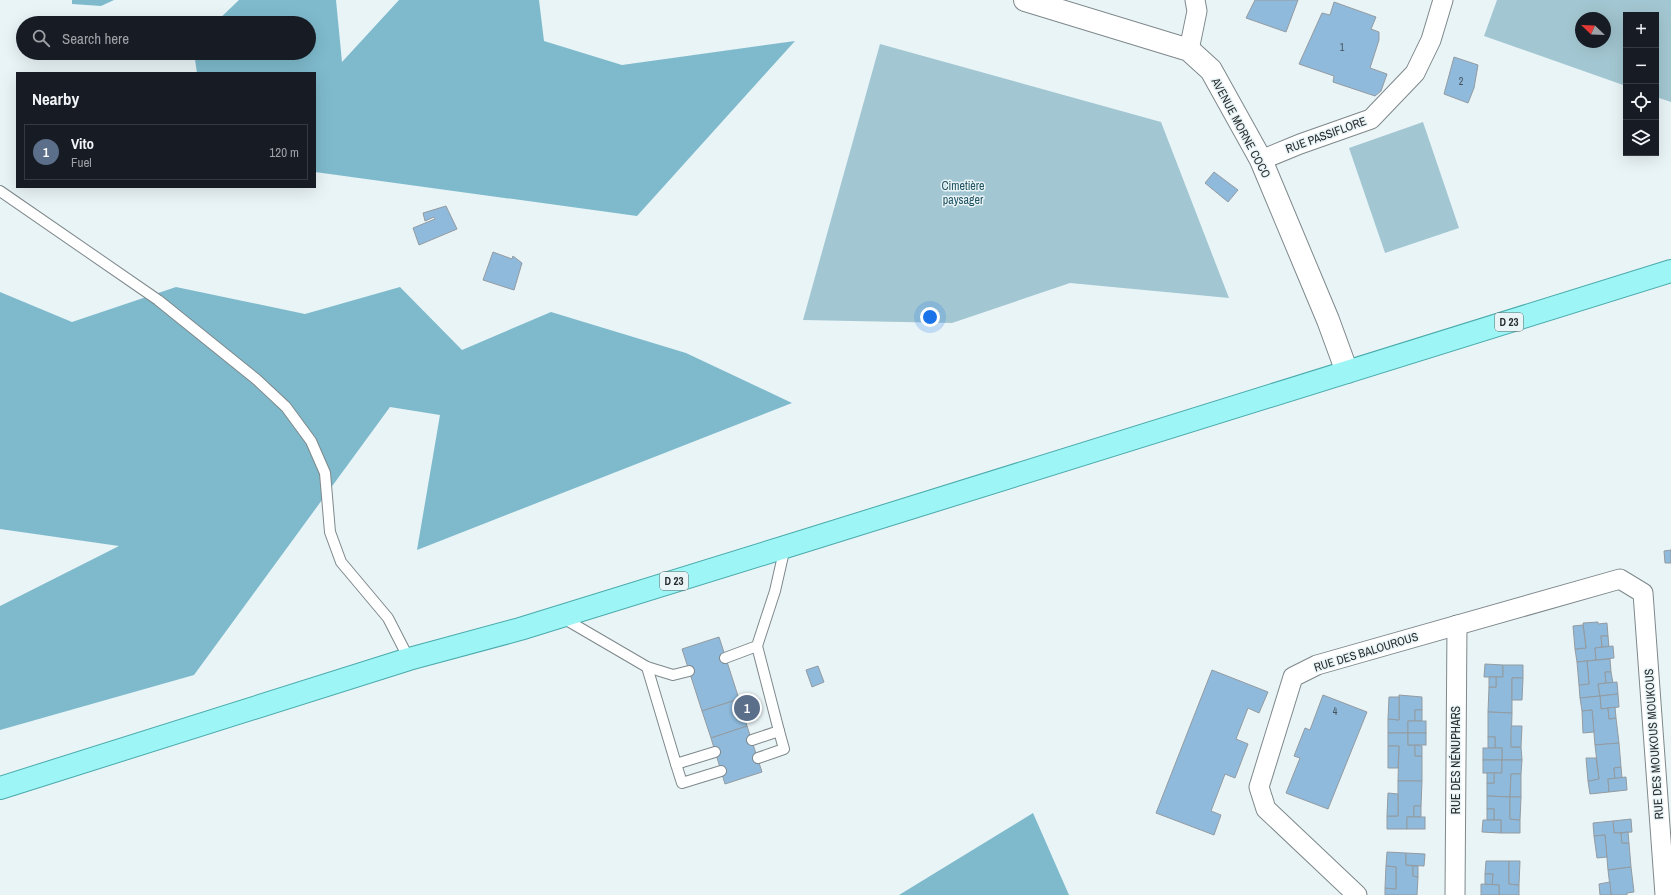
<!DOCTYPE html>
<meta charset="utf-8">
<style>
body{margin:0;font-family:"Archivo Narrow",sans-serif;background:#242831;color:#f1f3f6}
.controls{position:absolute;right:12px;top:12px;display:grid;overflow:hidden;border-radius:0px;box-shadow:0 4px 16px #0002}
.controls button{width:36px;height:36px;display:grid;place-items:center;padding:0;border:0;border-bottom:1px solid #363941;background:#171b24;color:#f1f3f6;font:20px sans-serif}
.compass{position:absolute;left:1575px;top:12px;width:36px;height:36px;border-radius:50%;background:#171b24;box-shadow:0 4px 16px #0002;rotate:293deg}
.you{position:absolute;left:930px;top:317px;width:14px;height:14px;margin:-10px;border:3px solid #fff;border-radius:50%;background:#1a73e8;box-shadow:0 0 0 6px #1a73e833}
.badge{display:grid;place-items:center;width:26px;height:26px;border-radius:50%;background:#bb4aa6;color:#fff;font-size:13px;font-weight:700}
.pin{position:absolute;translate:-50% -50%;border:2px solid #fff;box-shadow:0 1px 4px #0006}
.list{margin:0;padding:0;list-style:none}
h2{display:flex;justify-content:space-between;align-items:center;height:52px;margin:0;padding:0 16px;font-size:17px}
h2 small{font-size:13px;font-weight:400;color:#9ea1a6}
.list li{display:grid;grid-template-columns:26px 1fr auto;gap:12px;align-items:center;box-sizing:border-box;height:56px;margin:0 8px 8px;padding:0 8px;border:1px solid #363941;border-radius:0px}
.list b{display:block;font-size:15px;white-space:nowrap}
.list p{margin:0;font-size:13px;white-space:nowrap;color:#9ea1a6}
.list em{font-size:13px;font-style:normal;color:#9ea1a6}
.icon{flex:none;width:22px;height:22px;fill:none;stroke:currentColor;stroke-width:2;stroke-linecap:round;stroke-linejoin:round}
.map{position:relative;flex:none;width:1671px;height:895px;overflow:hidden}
.search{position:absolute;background:#171b24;box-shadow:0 4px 16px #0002;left:16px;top:16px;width:300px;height:44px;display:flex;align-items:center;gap:10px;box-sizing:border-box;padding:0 14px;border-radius:22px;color:#9ea1a6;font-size:15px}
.panel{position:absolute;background:#171b24;box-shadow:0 4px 16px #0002;left:16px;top:72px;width:300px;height:116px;border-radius:0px}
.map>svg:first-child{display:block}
.green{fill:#a3c7d2;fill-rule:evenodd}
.forest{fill:#7ebacc}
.building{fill:#8fbadc;stroke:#939ba1}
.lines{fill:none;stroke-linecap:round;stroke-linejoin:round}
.lane-casing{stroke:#7e888b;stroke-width:12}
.street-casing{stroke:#7e888b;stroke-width:21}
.secondary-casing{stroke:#7e888b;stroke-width:24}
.primary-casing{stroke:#4aaaab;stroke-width:24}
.lane{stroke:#fff;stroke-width:10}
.street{stroke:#fff;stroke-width:19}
.secondary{stroke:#fff;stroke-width:22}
.primary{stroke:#9df5f5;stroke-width:22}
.labels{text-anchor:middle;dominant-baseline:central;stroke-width:3;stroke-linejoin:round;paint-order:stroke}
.number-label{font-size:10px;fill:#42505a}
.shield{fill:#e9f4f7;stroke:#63696a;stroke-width:1}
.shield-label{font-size:11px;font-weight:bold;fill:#292d2e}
.street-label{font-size:12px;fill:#292d2e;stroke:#e9f4f7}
.park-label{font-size:12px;fill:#205361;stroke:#e9f4f7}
</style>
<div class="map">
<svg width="1671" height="895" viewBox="0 0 1671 895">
<rect width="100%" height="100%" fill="#e9f4f7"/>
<!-- green -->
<g class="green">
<path d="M1497,0h174v102l-15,-5v-82h-30v71l-142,-50zM1581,18h24v24h-24z"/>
<polygon points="880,44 1161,122 1229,298 1070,283 952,323 803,320"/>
<polygon points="1423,122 1459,228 1385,253 1349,148"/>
</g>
<!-- forest -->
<g class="forest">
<polygon points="72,0 114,0 101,6 72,4"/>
<polygon points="239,0 336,0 342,62 399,0 539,0 544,41 622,65 795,41 637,216 315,172 315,73 197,73 194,53 309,53 309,23 215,23"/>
<polygon points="176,287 305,314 400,287 462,350 551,312 686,353 792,403 417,550 440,415 390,407 194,675 0,730 0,606 119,546 0,529 0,292 72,322"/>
<polygon points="1033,813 1069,895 899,895"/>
</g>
<!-- building -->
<g class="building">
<polygon points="1255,0 1298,0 1286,32 1246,18"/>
<polygon points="1334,2 1376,17 1371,29 1379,32 1379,40 1370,68 1387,74 1381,91 1375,96 1333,82 1334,76 1299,64 1322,13 1330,15"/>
<polygon points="1454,57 1478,65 1474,88 1468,103 1444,94"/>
<polygon points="1214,172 1238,190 1228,202 1205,183"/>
<polygon points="446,206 457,229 419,245 413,228 435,219 434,217 425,221 423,213"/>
<polygon points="493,252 512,259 513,256 522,263 514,290 483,280"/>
<polygon points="1671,550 1671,563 1665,563 1664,551"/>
<polygon points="1598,622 1598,624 1607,623 1608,636 1601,636 1602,647 1595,648 1596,660 1577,662 1575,649 1586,648 1583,623"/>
<polygon points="1583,625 1586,648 1575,649 1573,626"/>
<polygon points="1601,636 1608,636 1609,647 1602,647"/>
<polygon points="719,637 739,699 702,711 682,649"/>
<polygon points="1613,646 1614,658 1596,660 1595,648"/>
<polygon points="1610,659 1611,672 1605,672 1606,683 1598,684 1600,696 1580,698 1579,685 1589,684 1587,661"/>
<polygon points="1587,661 1589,684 1579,685 1577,662"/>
<polygon points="1485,664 1503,665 1503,677 1484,677"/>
<polygon points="1503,665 1523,665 1523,678 1512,678 1512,713 1488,712 1489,687 1496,687 1496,677 1503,677"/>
<polygon points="818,666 824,682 812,687 806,670"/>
<polygon points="1212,670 1268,692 1259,713 1248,708 1236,739 1248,744 1235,778 1225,774 1211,811 1221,815 1214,835 1156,813"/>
<polygon points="1605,672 1611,672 1613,683 1606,683"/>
<rect x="1489" y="677" width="7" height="10"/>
<polygon points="1512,678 1523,678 1522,700 1512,700"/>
<polygon points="1617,682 1618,694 1600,696 1598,684"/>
<polygon points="1618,694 1619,707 1601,709 1600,696"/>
<polygon points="1323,695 1367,712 1328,809 1286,793 1300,758 1294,756 1305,728 1310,730"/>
<polygon points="1399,695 1422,697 1422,710 1415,710 1415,721 1408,721 1408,733 1388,733 1388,719 1399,720"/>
<polygon points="1600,696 1601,709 1608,708 1609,719 1616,718 1619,743 1595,745 1592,710 1582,711 1580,698"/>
<polygon points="1389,697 1399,697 1399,720 1388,719"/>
<polygon points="739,699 747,726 711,738 702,711"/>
<polygon points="1615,707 1616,718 1609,719 1608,708"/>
<rect x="1415" y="710" width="7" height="11"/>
<polygon points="1592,710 1594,732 1583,733 1582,711"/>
<polygon points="1488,712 1512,713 1511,747 1521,747 1522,760 1502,760 1502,748 1495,748 1495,737 1488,737"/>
<rect x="1408" y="721" width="18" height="12"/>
<polygon points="747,726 762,772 725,784 711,738"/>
<polygon points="1511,726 1522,726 1521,747 1511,747"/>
<polygon points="1388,733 1408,733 1408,745 1415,745 1415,756 1422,756 1422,781 1398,781 1399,746 1388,746"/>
<rect x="1408" y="733" width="18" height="12"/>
<rect x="1488" y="737" width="7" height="11"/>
<polygon points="1619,743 1621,767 1614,768 1615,779 1608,779 1609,792 1590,794 1588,781 1599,779 1595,745"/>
<polygon points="1415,745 1422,746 1422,756 1415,756"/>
<polygon points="1388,746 1399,746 1398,768 1388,768"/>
<rect x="1483" y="748" width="19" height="12"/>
<polygon points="1586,758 1596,758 1599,779 1588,781"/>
<rect x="1483" y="760" width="19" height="13"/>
<polygon points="1502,760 1522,760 1521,774 1511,774 1510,797 1487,796 1487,783 1494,783 1494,773 1502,773"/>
<polygon points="1621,767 1622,778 1615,779 1614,768"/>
<rect x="1487" y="773" width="7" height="10"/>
<polygon points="1511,774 1521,774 1521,797 1510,797"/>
<polygon points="1626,777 1627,790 1609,792 1608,779"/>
<polygon points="1398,781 1422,781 1421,806 1414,806 1414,817 1407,817 1407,829 1387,829 1387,816 1398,816"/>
<polygon points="1388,793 1398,794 1398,816 1387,816"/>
<polygon points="1487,796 1510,797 1510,819 1520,820 1520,833 1501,833 1501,820 1494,820 1494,809 1487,809"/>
<polygon points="1510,797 1521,797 1520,820 1510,819"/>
<rect x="1414" y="806" width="7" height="11"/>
<rect x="1487" y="809" width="7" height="11"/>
<rect x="1407" y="817" width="18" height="12"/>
<polygon points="1631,819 1632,832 1614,833 1613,821"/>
<polygon points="1483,820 1501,820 1501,833 1482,832"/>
<polygon points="1613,821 1614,833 1621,833 1622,843 1629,843 1631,867 1608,870 1605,835 1594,836 1593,823"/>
<polygon points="1628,832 1629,843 1622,843 1621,833"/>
<polygon points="1605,835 1607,857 1597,858 1594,836"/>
<polygon points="1387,852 1406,853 1406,865 1413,866 1413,876 1418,877 1417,895 1385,895 1385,888 1396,889 1396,867 1386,866"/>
<polygon points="1406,853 1425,854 1424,866 1406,865"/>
<polygon points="1486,861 1509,861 1509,884 1519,885 1519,895 1499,895 1499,885 1492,885 1493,874 1485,874"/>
<polygon points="1509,861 1520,861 1519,885 1509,884"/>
<polygon points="1386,866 1396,867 1396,889 1385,888"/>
<polygon points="1413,866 1418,866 1418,877 1413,876"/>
<polygon points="1631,867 1634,892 1627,893 1627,895 1611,895 1608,870"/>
<polygon points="1485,874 1493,874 1492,885 1485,884"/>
<polygon points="1610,882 1611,895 1600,895 1599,884"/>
<polygon points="1481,884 1499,885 1499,895 1481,895"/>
</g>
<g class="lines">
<!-- lane casing -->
<g class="lane-casing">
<g id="lane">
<polyline points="0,191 158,300 256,379 286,407 311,441 325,473 330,532 341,562 388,618 409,659"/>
<polyline points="563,618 647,667 673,675 689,671"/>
<polyline points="725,658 757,646 775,591 785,547"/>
<polyline points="647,667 676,764 715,752"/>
<polyline points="752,740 779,731 757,646"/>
<polyline points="758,758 784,749 779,731"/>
<polyline points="676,764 682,783 721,771"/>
</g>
</g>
<!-- street casing -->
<g class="street-casing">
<g id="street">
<polyline points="1189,50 1197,11 1195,0"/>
<polyline points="1261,160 1300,144 1371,119 1415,73 1431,40 1443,0"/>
<polyline points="1357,895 1266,809 1259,787 1293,677 1317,665 1620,579 1643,593 1665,895"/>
<polyline points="1455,895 1457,625"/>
</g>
</g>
<!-- secondary casing -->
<g class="secondary-casing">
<polyline id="secondary" points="1025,0 1189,50 1211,70 1261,160 1328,320 1347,372"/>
</g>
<!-- primary casing -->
<g class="primary-casing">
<polyline id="primary" points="0,788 409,659 520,629 785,547 1671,271"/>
</g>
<!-- lane -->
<use href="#lane" class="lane"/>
<!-- street -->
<use href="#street" class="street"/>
<!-- secondary -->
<use href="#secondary" class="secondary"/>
<!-- primary -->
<use href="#primary" class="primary"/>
</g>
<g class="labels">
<!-- number labels -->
<g class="number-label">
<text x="1342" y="47">1</text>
<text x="1461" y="81">2</text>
<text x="1335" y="711">4</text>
</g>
<!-- shield labels -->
<g class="shield">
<rect x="1495" y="313" width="28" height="18" rx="3"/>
<rect x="660" y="572" width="28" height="18" rx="3"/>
</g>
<g class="shield-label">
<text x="1509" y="322">D 23</text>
<text x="674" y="581">D 23</text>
</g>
<!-- street labels -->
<g class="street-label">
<text transform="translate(1241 128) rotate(62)">AVENUE MORNE COCO</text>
<text transform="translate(1326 135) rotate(-20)">RUE PASSIFLORE</text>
<text transform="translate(1366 652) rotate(-17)">RUE DES BALOUROUS</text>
<text transform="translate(1654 744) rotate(-94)">RUE DES MOUKOUS MOUKOUS</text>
<text transform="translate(1456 760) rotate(-90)">RUE DES NÉNUPHARS</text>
</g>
<!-- park labels -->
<g class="park-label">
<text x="963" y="186">Cimetière<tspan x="963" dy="14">paysager</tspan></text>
</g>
</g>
</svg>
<div class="controls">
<button>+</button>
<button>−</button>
<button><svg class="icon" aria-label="locate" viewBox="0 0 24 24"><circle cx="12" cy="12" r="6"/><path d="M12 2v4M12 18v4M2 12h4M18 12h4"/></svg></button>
<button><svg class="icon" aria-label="layers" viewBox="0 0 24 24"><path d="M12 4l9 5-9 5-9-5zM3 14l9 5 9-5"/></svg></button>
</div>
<svg class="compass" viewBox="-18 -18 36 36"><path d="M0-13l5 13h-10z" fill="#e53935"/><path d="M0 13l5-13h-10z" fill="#9ea1a6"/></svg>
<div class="you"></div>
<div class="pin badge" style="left:747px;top:708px;background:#5c6f8a">1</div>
<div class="search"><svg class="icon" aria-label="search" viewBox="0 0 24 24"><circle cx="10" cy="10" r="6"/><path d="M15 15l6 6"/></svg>Search here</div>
<section class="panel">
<h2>Nearby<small></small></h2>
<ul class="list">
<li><span class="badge" style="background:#5c6f8a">1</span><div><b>Vito</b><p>Fuel</p></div><em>120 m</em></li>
</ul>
</section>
</div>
